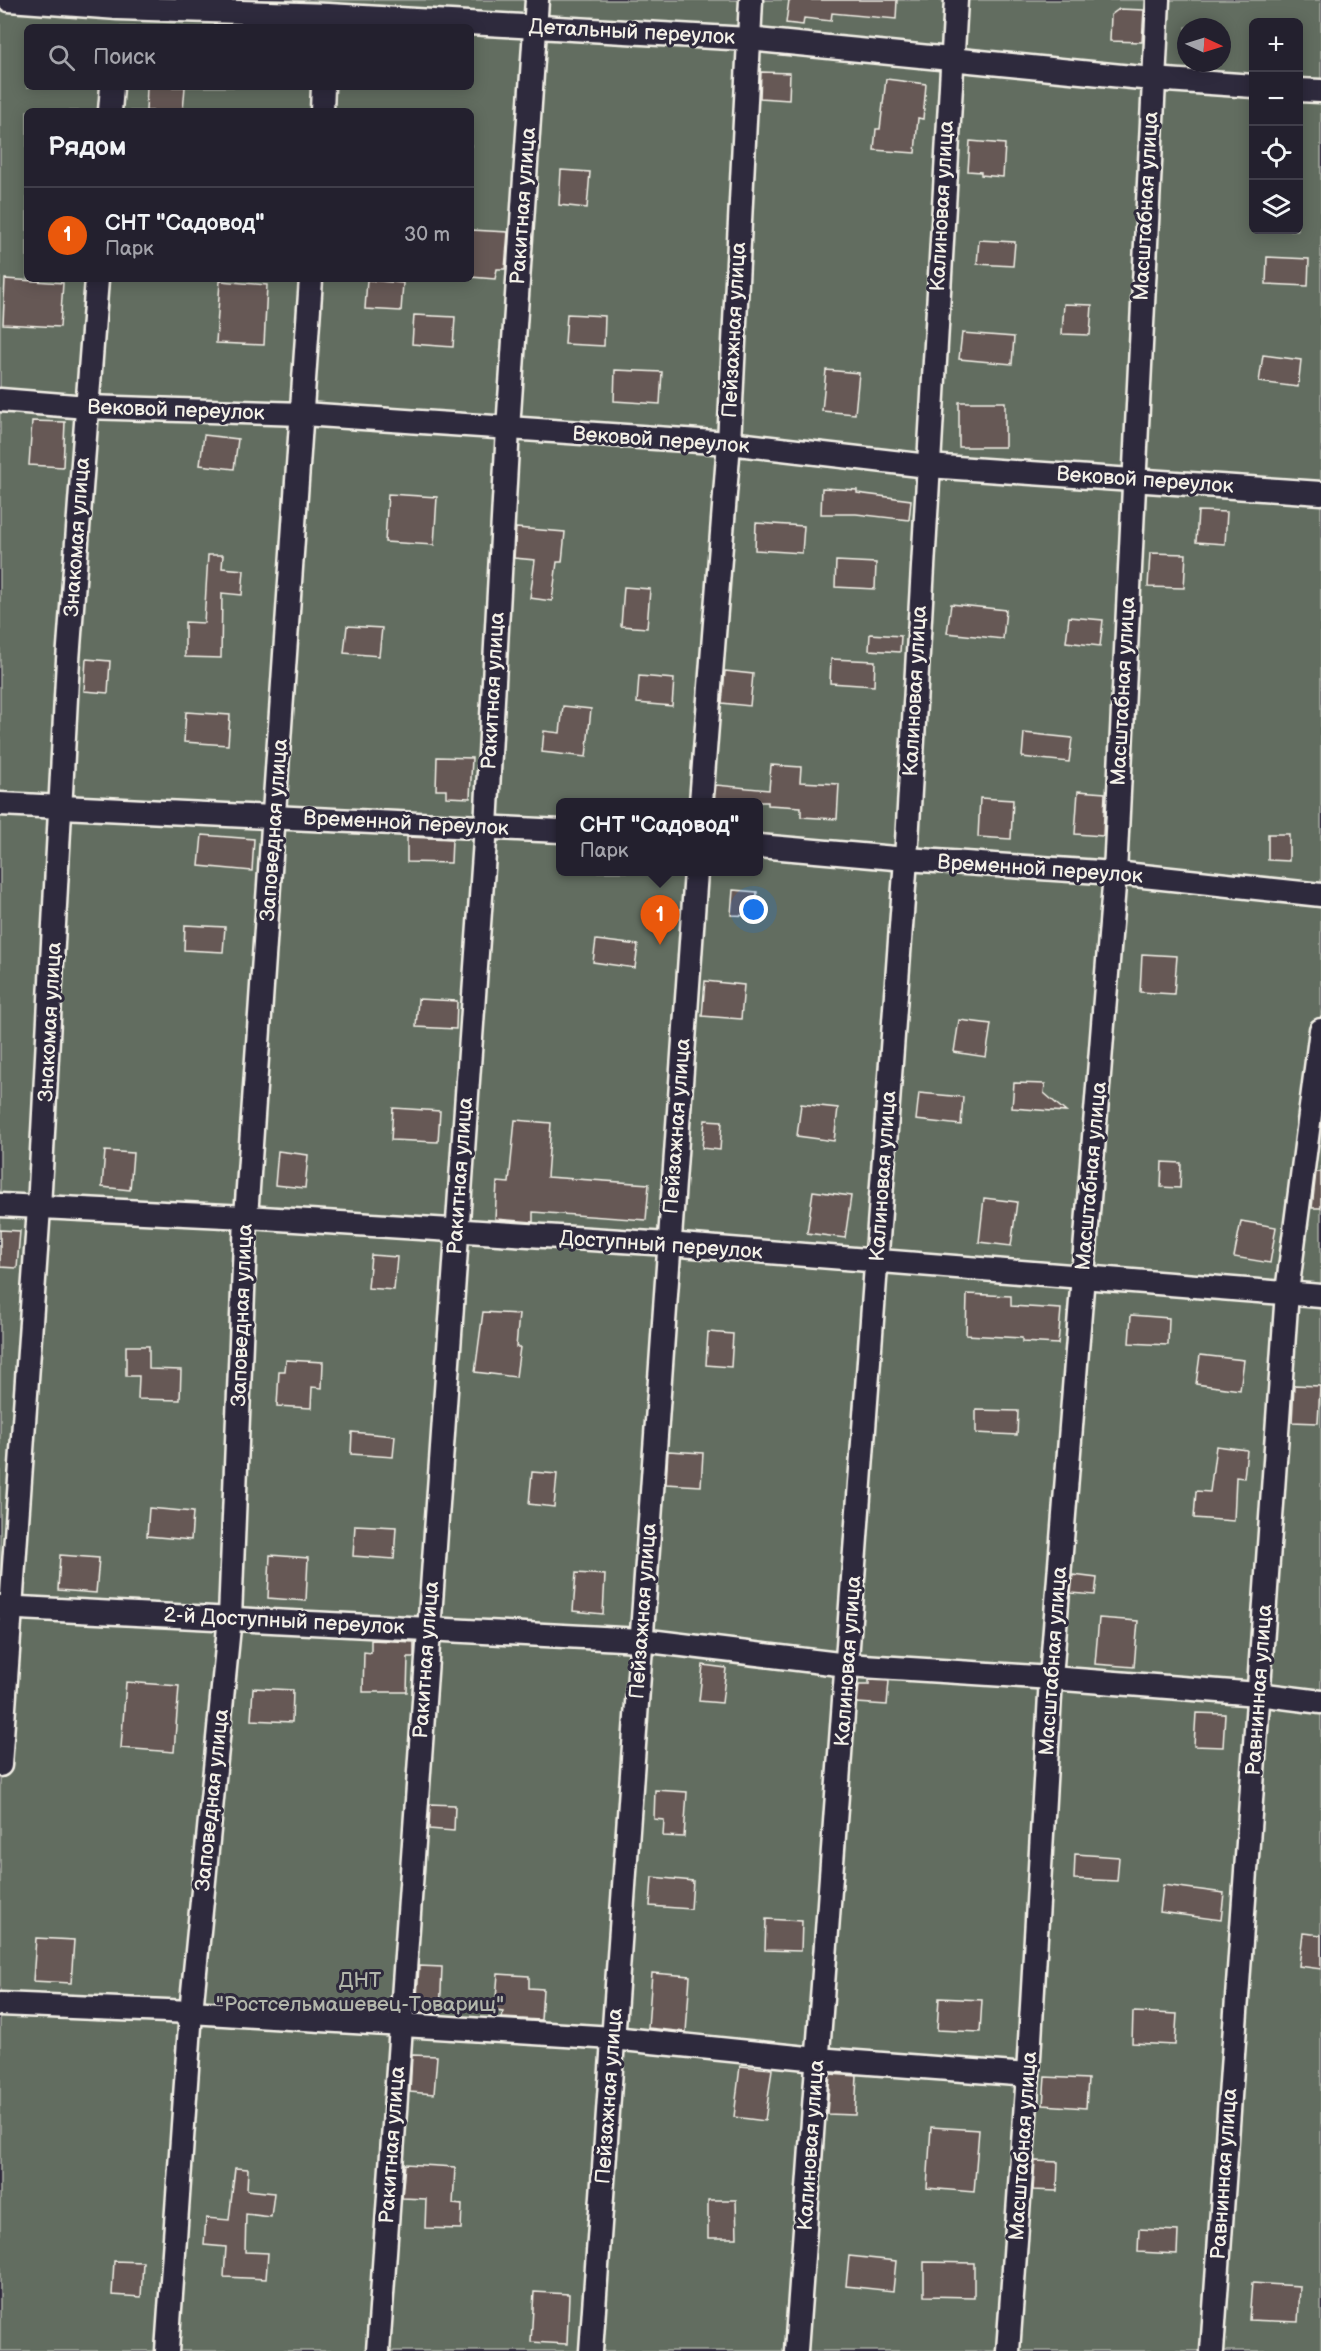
<!DOCTYPE html>
<html lang="ru">
<meta charset="utf-8">
<style>
body{margin:0;font-family:"Balsamiq Sans",sans-serif;background:#2f2d3a;color:#f1f3f6}
.controls{position:absolute;right:18px;top:18px;display:grid;overflow:hidden;border-radius:9px;box-shadow:0 3px 15px #0003}
.controls button{width:54px;height:54px;display:grid;place-items:center;padding:0;border:0;border-bottom:2px solid #403e4a;background:#23202e;color:#f1f3f6;font:30px sans-serif}
.compass{position:absolute;left:1177px;top:18px;width:54px;height:54px;border-radius:50%;background:#23202e;box-shadow:0 3px 15px #0003;rotate:94deg}
.you{position:absolute;left:754px;top:910px;width:21px;height:21px;margin:-15px;border:4px solid #fff;border-radius:50%;background:#1a73e8;box-shadow:0 0 0 9px #1a73e833}
.badge{display:grid;place-items:center;width:39px;height:39px;border-radius:50%;background:#ea580c;color:#fff;font-size:20px;font-weight:700}
.pin{position:absolute;translate:-50% -50px;filter:drop-shadow(0 2px 3px #0008)}
.pin::after{content:'';position:absolute;top:32px;width:21px;height:18px;background:inherit;clip-path:polygon(0 0,100% 0,50% 100%)}
.popup{position:absolute;left:556px;top:798px;width:207px;height:78px;box-sizing:border-box;display:grid;place-content:center;border-radius:9px;background:#23202e;filter:drop-shadow(0 2px 4px #0005);font-size:20px;white-space:nowrap;color:#a3a3aa}
.popup b{font-size:22px;color:#f1f3f6}
.popup::after{content:'';position:absolute;left:50%;top:100%;margin-left:-12px;border:12px solid transparent;border-top-color:#23202e}
.list{margin:0;padding:0;list-style:none}
h2{display:flex;justify-content:space-between;align-items:center;height:78px;margin:0;padding:0 24px;font-size:26px}
h2 small{font-size:20px;font-weight:400;color:#a3a3aa}
.list li{display:grid;grid-template-columns:39px 1fr auto;gap:18px;align-items:center;box-sizing:border-box;height:96px;padding:0 24px;border-top:2px solid #403e4a}
.list b{display:block;font-size:22px;white-space:nowrap}
.list p{margin:0;font-size:20px;white-space:nowrap;color:#a3a3aa}
.list em{font-size:20px;font-style:normal;color:#a3a3aa}
.icon{flex:none;width:33px;height:33px;fill:none;stroke:currentColor;stroke-width:2;stroke-linecap:round;stroke-linejoin:round}
.map{position:relative;flex:none;width:1321px;height:2351px;overflow:hidden}
.search{position:absolute;background:#23202e;box-shadow:0 3px 15px #0003;left:24px;top:24px;width:450px;height:66px;display:flex;align-items:center;gap:15px;box-sizing:border-box;padding:0 21px;border-radius:9px;color:#a3a3aa;font-size:22px}
.panel{position:absolute;background:#23202e;box-shadow:0 3px 15px #0003;left:24px;top:108px;width:450px;height:174px;border-radius:9px}
.map>svg:first-child{display:block}
.green{fill:#626d61;stroke:#abafa4;stroke-width:1.5;fill-rule:evenodd}
.building{fill:#665955;stroke:#f4f1e8;stroke-width:1.5}
.lines{fill:none;stroke-linecap:round;stroke-linejoin:round}
.minor-casing{stroke:#f4f1e8;stroke-width:27}
.minor{stroke:#2f2a3d;stroke-width:22}
.labels{text-anchor:middle;dominant-baseline:central;stroke-width:6;stroke-linejoin:round;paint-order:stroke}
.street-label{font-size:21px;fill:#f4f1e8;stroke:#2f2a3d}
.park-label{font-size:21px;fill:#b2b6ab;stroke:#2f2a3d}
</style>
<div class="map">
<svg width="1321" height="2351" viewBox="0 0 1321 2351">
<rect width="100%" height="100%" fill="#2f2a3d"/>
<filter id="ink" filterUnits="userSpaceOnUse"><feTurbulence type="fractalNoise" baseFrequency=".0167" numOctaves="2"/><feDisplacementMap in="SourceGraphic" scale="12" xChannelSelector="R" yChannelSelector="G"/><feConvolveMatrix kernelMatrix="1 2 1 2 8 2 1 2 1" color-interpolation-filters="sRGB"/></filter>
<g filter="url(#ink)">
<!-- green -->
<path class="green" d="M0,0h1321v2351h-1321zM1254,22h44v208h-44zM27,27h444v60h-444zM1186,27h36v36h-36zM27,111h444v168h-444zM561,802h198v70h-198z"/>
<!-- building -->
<g class="building">
<polygon points="789,0 897,0 896,19 832,13 831,21 804,18 803,25 786,23"/>
<polygon points="1119,9 1144,10 1142,42 1110,41 1111,15"/>
<polygon points="761,72 790,73 789,100 760,98"/>
<polygon points="886,79 926,84 923,119 918,118 915,153 874,150 876,129 880,129"/>
<polygon points="147,87 185,87 183,111 146,111"/>
<polygon points="970,141 1005,144 1003,177 981,175 981,172 968,171"/>
<polygon points="561,170 590,172 587,208 559,205"/>
<polygon points="471,230 508,232 505,269 497,269 495,279 471,277"/>
<polygon points="979,240 1015,242 1013,266 977,264"/>
<polygon points="1267,257 1309,259 1308,286 1266,284"/>
<polygon points="5,279 63,283 60,327 3,324"/>
<polygon points="367,280 403,283 401,311 365,309"/>
<polygon points="220,281 267,285 264,345 216,343"/>
<polygon points="1064,304 1092,305 1090,335 1062,334"/>
<polygon points="567,314 605,316 604,346 565,344"/>
<polygon points="414,315 455,317 453,347 412,344"/>
<polygon points="962,333 1014,337 1012,364 959,359"/>
<polygon points="1263,355 1301,360 1298,387 1259,382"/>
<polygon points="615,370 662,372 660,404 614,401"/>
<polygon points="826,370 859,373 855,414 822,411"/>
<rect x="959" y="402" width="46" height="45"/>
<polygon points="32,421 65,422 63,467 29,465"/>
<polygon points="204,435 238,439 234,469 200,465"/>
<polygon points="822,488 857,490 857,493 911,500 909,520 856,514 821,514"/>
<polygon points="388,494 437,497 434,545 385,542"/>
<polygon points="1198,511 1227,512 1225,544 1196,542"/>
<polygon points="756,523 804,526 802,553 755,550"/>
<polygon points="516,528 565,532 562,562 557,562 552,601 530,598 535,560 514,558"/>
<polygon points="1150,553 1186,554 1184,588 1148,587"/>
<polygon points="208,555 223,555 222,568 244,570 242,595 222,593 221,658 185,657 185,622 204,623"/>
<polygon points="836,561 876,563 875,589 835,587"/>
<polygon points="624,587 650,589 647,628 621,626"/>
<polygon points="951,604 1006,610 1003,639 947,633"/>
<polygon points="1069,617 1103,620 1100,646 1066,642"/>
<polygon points="347,626 382,628 379,656 344,653"/>
<polygon points="870,634 901,636 900,652 869,650"/>
<polygon points="86,659 110,661 108,693 84,691"/>
<polygon points="831,659 875,661 874,686 830,683"/>
<polygon points="725,671 753,674 750,706 722,703"/>
<polygon points="639,676 674,679 672,706 637,703"/>
<polygon points="563,706 591,709 586,757 542,752 544,731 560,733"/>
<polygon points="186,712 230,715 228,745 184,742"/>
<polygon points="1024,733 1072,738 1069,762 1022,757"/>
<polygon points="437,757 472,758 470,798 446,797 446,790 436,790"/>
<polygon points="771,765 801,767 800,782 839,784 837,819 801,817 801,807 768,805 768,802 714,802 716,785 769,790"/>
<polygon points="1078,791 1105,793 1103,836 1075,834"/>
<polygon points="980,798 1013,800 1011,839 978,837"/>
<polygon points="1268,834 1289,834 1289,861 1268,860"/>
<polygon points="202,835 254,839 252,871 199,866"/>
<polygon points="407,837 452,839 451,863 407,862"/>
<polygon points="733,890 757,892 755,916 731,915"/>
<polygon points="185,925 225,927 223,952 184,950"/>
<polygon points="596,940 638,945 635,968 593,962"/>
<polygon points="1142,954 1177,956 1174,994 1140,992"/>
<polygon points="705,981 744,985 741,1019 702,1016"/>
<polygon points="418,999 457,1001 456,1029 416,1027"/>
<polygon points="959,1020 991,1024 986,1057 954,1052"/>
<polygon points="1014,1083 1045,1084 1044,1093 1066,1112 1012,1108"/>
<polygon points="919,1093 963,1097 961,1125 916,1120"/>
<polygon points="801,1104 838,1108 834,1141 797,1136"/>
<polygon points="393,1108 440,1111 438,1142 391,1140"/>
<polygon points="515,1120 551,1123 547,1177 649,1184 646,1220 533,1212 533,1222 495,1219 497,1182 509,1183"/>
<polygon points="705,1120 722,1121 720,1150 702,1148"/>
<polygon points="105,1151 133,1153 130,1190 102,1187"/>
<polygon points="278,1151 308,1155 305,1188 275,1185"/>
<polygon points="1162,1162 1181,1163 1180,1188 1161,1187"/>
<polygon points="1316,1172 1321,1172 1321,1208 1312,1208"/>
<polygon points="813,1191 851,1196 845,1238 807,1233"/>
<polygon points="984,1198 1017,1202 1011,1246 979,1242"/>
<polygon points="1241,1221 1276,1227 1270,1263 1234,1257"/>
<polygon points="0,1230 20,1231 17,1268 0,1267"/>
<polygon points="371,1255 397,1257 394,1290 368,1288"/>
<polygon points="967,1294 1011,1296 1011,1306 1061,1309 1058,1344 1022,1342 1022,1338 966,1335"/>
<polygon points="483,1312 519,1314 516,1347 520,1347 516,1377 475,1372"/>
<polygon points="1131,1315 1169,1318 1168,1345 1129,1343"/>
<polygon points="708,1332 733,1334 731,1367 706,1365"/>
<polygon points="126,1346 149,1346 149,1369 181,1370 180,1400 138,1399 139,1376 126,1376"/>
<polygon points="1200,1355 1244,1360 1240,1390 1196,1384"/>
<polygon points="286,1360 323,1362 322,1388 312,1387 311,1408 277,1406 279,1371 285,1371"/>
<polygon points="1294,1385 1320,1386 1318,1423 1292,1422"/>
<polygon points="976,1410 1018,1411 1017,1435 976,1433"/>
<polygon points="352,1432 395,1436 393,1457 351,1454"/>
<polygon points="1216,1446 1247,1450 1244,1478 1236,1477 1234,1521 1194,1518 1196,1491 1210,1492"/>
<polygon points="668,1451 703,1453 701,1486 666,1484"/>
<polygon points="532,1472 557,1474 554,1507 529,1504"/>
<polygon points="149,1508 193,1512 191,1540 147,1536"/>
<polygon points="355,1525 396,1527 394,1559 353,1556"/>
<polygon points="60,1555 99,1558 96,1593 58,1590"/>
<polygon points="270,1555 308,1558 306,1601 268,1598"/>
<polygon points="576,1573 605,1575 603,1614 573,1611"/>
<polygon points="1073,1575 1097,1578 1095,1595 1071,1593"/>
<polygon points="1099,1618 1138,1621 1134,1667 1095,1664"/>
<polygon points="371,1640 414,1642 414,1657 408,1657 407,1692 363,1692 364,1652 371,1653"/>
<polygon points="703,1665 726,1668 722,1703 699,1701"/>
<polygon points="869,1680 889,1681 887,1705 857,1703 859,1685 869,1685"/>
<polygon points="126,1682 179,1686 174,1752 121,1748"/>
<polygon points="253,1688 293,1690 292,1722 251,1720"/>
<polygon points="1196,1713 1225,1714 1223,1747 1194,1746"/>
<polygon points="655,1790 687,1792 684,1837 663,1836 664,1820 654,1819"/>
<polygon points="430,1804 455,1805 454,1831 429,1829"/>
<polygon points="1075,1854 1119,1857 1117,1881 1074,1879"/>
<polygon points="652,1877 693,1881 691,1909 650,1906"/>
<polygon points="1163,1885 1224,1893 1221,1920 1160,1912"/>
<polygon points="766,1919 802,1921 801,1951 765,1950"/>
<polygon points="1303,1933 1321,1935 1321,1969 1299,1966"/>
<polygon points="36,1938 74,1940 71,1983 33,1981"/>
<polygon points="419,1966 442,1967 440,2014 416,2012"/>
<polygon points="652,1973 690,1976 686,2032 648,2028"/>
<polygon points="498,1974 529,1976 529,1988 543,1989 541,2020 502,2018 503,2012 495,2011"/>
<polygon points="939,1998 982,2000 980,2032 937,2030"/>
<polygon points="1133,2012 1177,2014 1175,2045 1132,2043"/>
<polygon points="412,2055 437,2056 434,2094 410,2092"/>
<polygon points="740,2066 772,2069 765,2121 734,2117"/>
<polygon points="830,2074 857,2076 855,2115 827,2114"/>
<polygon points="1045,2077 1088,2079 1086,2108 1043,2105"/>
<polygon points="931,2127 979,2130 974,2192 927,2188"/>
<polygon points="1035,2161 1058,2162 1057,2191 1033,2190"/>
<polygon points="405,2164 455,2167 453,2204 462,2205 461,2229 425,2228 426,2199 402,2198"/>
<polygon points="235,2168 248,2169 247,2190 274,2193 271,2217 246,2214 245,2252 268,2253 266,2279 224,2277 226,2247 204,2245 206,2218 229,2220"/>
<polygon points="708,2200 736,2200 737,2238 708,2238"/>
<polygon points="1139,2229 1178,2231 1177,2254 1138,2252"/>
<polygon points="849,2256 896,2261 893,2291 846,2286"/>
<polygon points="114,2261 143,2262 141,2297 112,2295"/>
<polygon points="924,2262 974,2263 974,2297 924,2296"/>
<polygon points="1252,2283 1300,2286 1298,2322 1249,2320"/>
<polygon points="534,2292 569,2294 567,2344 531,2342"/>
</g>
<g class="lines">
<!-- minor casing -->
<g class="minor-casing">
<g id="minor">
<polyline points="9,0 118,8 328,15 748,39 1152,79 1254,86"/>
<polyline points="1298,90 1321,91"/>
<polyline points="110,111 112,87"/>
<polyline points="322,111 323,87"/>
<polyline points="0,400 87,407 303,414 729,443 928,466 1321,493"/>
<polyline points="701,802 729,443 751,0"/>
<polyline points="0,804 561,831"/>
<polyline points="759,846 906,859 1115,873 1321,895"/>
<polyline points="0,1205 246,1217 668,1244 1321,1296"/>
<polyline points="0,1607 641,1640 847,1665 1051,1678 1258,1694 1321,1702"/>
<polyline points="0,1765 39,1208 68,660 97,279"/>
<polyline points="0,2004 191,2012 613,2038 817,2059 1028,2075"/>
<polyline points="167,2351 191,2012 230,1617 246,1217 311,279"/>
<polyline points="378,2351 486,826 508,429 537,0"/>
<polyline points="591,2351 696,872"/>
<polyline points="796,2351 906,859 956,0"/>
<polyline points="1008,2351 1028,2075 1051,1678 1115,873 1158,0"/>
<polyline points="1212,2351 1287,1292 1321,1030"/>
</g>
</g>
<!-- minor -->
<use href="#minor" class="minor"/>
</g>
</g>
<g class="labels">
<!-- street labels -->
<g class="street-label">
<text transform="translate(632 32) rotate(3)">Детальный переулок</text>
<text transform="translate(523 206) rotate(-86)">Ракитная улица</text>
<text transform="translate(942 206) rotate(-87)">Калиновая улица</text>
<text transform="translate(1146 206) rotate(-87)">Масштабная улица</text>
<text transform="translate(734 330) rotate(-87)">Пейзажная улица</text>
<text transform="translate(176 410) rotate(2)">Вековой переулок</text>
<text transform="translate(661 440) rotate(4)">Вековой переулок</text>
<text transform="translate(1145 480) rotate(4)">Вековой переулок</text>
<text transform="translate(77 537) rotate(-86)">Знакомая улица</text>
<text transform="translate(493 691) rotate(-87)">Ракитная улица</text>
<text transform="translate(915 691) rotate(-87)">Калиновая улица</text>
<text transform="translate(1123 691) rotate(-87)">Масштабная улица</text>
<text transform="translate(406 823) rotate(3)">Временной переулок</text>
<text transform="translate(274 830) rotate(-86)">Заповедная улица</text>
<text transform="translate(1040 869) rotate(4)">Временной переулок</text>
<text transform="translate(50 1022) rotate(-87)">Знакомая улица</text>
<text transform="translate(677 1126) rotate(-86)">Пейзажная улица</text>
<text transform="translate(460 1176) rotate(-86)">Ракитная улица</text>
<text transform="translate(883 1176) rotate(-86)">Калиновая улица</text>
<text transform="translate(1091 1176) rotate(-85)">Масштабная улица</text>
<text transform="translate(661 1245) rotate(4)">Доступный переулок</text>
<text transform="translate(242 1315) rotate(-88)">Заповедная улица</text>
<text transform="translate(643 1611) rotate(-86)">Пейзажная улица</text>
<text transform="translate(284 1621) rotate(3)">2-й Доступный переулок</text>
<text transform="translate(426 1660) rotate(-86)">Ракитная улица</text>
<text transform="translate(848 1661) rotate(-86)">Калиновая улица</text>
<text transform="translate(1053 1661) rotate(-86)">Масштабная улица</text>
<text transform="translate(1259 1690) rotate(-86)">Равнинная улица</text>
<text transform="translate(212 1800) rotate(-84)">Заповедная улица</text>
<text transform="translate(609 2096) rotate(-86)">Пейзажная улица</text>
<text transform="translate(392 2145) rotate(-86)">Ракитная улица</text>
<text transform="translate(811 2145) rotate(-86)">Калиновая улица</text>
<text transform="translate(1023 2146) rotate(-86)">Масштабная улица</text>
<text transform="translate(1224 2174) rotate(-86)">Равнинная улица</text>
</g>
<!-- park labels -->
<g class="park-label">
<text x="360" y="1980">ДНТ<tspan x="360" dy="24">"Ростсельмашевец-Товарищ"</tspan></text>
</g>
</g>
</svg>
<div class="controls">
<button>+</button>
<button>−</button>
<button><svg class="icon" aria-label="locate" viewBox="0 0 24 24"><circle cx="12" cy="12" r="6"/><path d="M12 2v4M12 18v4M2 12h4M18 12h4"/></svg></button>
<button><svg class="icon" aria-label="layers" viewBox="0 0 24 24"><path d="M12 4l9 5-9 5-9-5zM3 14l9 5 9-5"/></svg></button>
</div>
<svg class="compass" viewBox="-18 -18 36 36"><path d="M0-13l5 13h-10z" fill="#e53935"/><path d="M0 13l5-13h-10z" fill="#a3a3aa"/></svg>
<div class="you"></div>
<div class="pin badge" style="left:660px;top:945px">1</div>
<div class="popup"><b>СНТ &quot;Садовод&quot;</b>Парк</div>
<div class="search"><svg class="icon" aria-label="search" viewBox="0 0 24 24"><circle cx="10" cy="10" r="6"/><path d="M15 15l6 6"/></svg>Поиск</div>
<section class="panel">
<h2>Рядом<small></small></h2>
<ul class="list">
<li><span class="badge">1</span><div><b>СНТ &quot;Садовод&quot;</b><p>Парк</p></div><em>30 m</em></li>
</ul>
</section>
</div>
